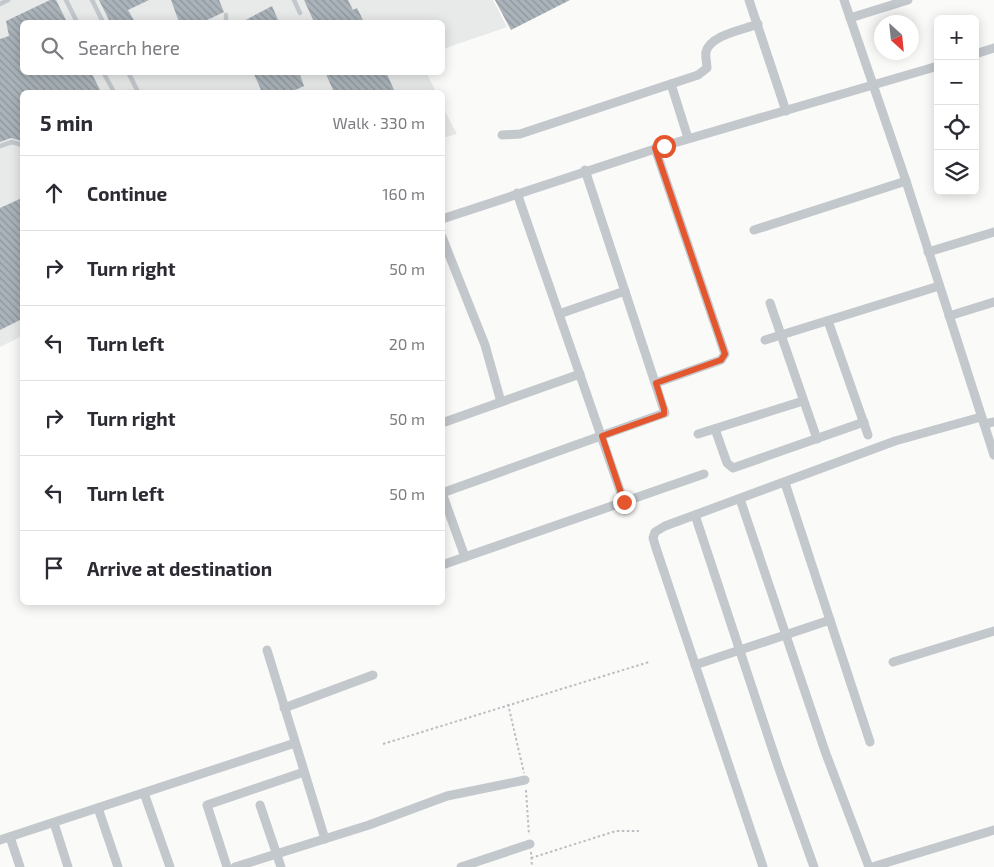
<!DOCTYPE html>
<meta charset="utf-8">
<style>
body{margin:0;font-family:"Exo 2",sans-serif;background:#f7f7f7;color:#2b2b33}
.controls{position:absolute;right:15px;top:15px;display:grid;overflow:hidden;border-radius:8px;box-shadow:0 2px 12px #0003}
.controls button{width:45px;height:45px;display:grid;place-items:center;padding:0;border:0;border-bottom:1px solid #e1e1e2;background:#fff;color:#2b2b33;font:25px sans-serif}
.compass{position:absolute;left:874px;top:15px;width:45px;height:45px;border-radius:50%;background:#fff;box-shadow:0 2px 12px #0003;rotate:153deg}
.stop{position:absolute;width:15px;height:15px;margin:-11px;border:4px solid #e4572e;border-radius:50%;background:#fff}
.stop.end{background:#e4572e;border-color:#fff;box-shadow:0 1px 5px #0008}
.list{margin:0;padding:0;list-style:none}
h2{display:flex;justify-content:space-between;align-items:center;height:65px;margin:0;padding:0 20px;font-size:21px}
h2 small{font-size:16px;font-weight:400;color:#7c7c81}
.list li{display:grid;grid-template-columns:32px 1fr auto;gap:15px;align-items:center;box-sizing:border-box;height:75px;padding:0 20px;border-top:1px solid #e1e1e2}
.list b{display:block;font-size:19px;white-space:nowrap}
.list em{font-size:16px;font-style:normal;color:#7c7c81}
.icon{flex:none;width:28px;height:28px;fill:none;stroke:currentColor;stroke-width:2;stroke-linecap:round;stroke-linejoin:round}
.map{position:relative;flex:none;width:994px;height:867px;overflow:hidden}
.search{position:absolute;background:#fff;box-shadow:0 2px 12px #0003;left:20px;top:20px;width:425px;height:55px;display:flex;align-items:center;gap:12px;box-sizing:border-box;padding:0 18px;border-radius:8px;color:#7c7c81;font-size:19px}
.panel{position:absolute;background:#fff;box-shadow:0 2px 12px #0003;left:20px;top:90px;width:425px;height:515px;border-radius:8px}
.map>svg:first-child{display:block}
.built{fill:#e8e9e9}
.building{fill:url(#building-back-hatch)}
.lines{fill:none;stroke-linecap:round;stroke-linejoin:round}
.path{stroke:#bbbfc2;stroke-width:2;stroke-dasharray:2.5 2.5;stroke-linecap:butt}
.lane{stroke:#c3c8cc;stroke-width:4.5}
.street{stroke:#c3c8cc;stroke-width:9}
.route{stroke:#e4572e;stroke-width:6}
</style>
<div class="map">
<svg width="994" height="867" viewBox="0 0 994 867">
<defs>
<pattern id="building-back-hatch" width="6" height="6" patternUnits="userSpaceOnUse" patternTransform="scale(1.25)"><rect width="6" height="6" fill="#aab3b9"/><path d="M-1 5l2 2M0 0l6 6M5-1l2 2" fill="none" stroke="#8e969c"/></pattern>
</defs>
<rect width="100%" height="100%" fill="#fafaf8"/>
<!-- built -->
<g class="built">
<polygon points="0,0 493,0 507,27 443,49 442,22 22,22 22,72 426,72 436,92 22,92 22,336 0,347"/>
<polygon points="442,106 457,134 443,138 442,138"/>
</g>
<!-- building -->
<g class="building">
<polygon points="50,0 56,0 67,22 22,22 22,72 91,72 101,92 22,92 22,141 11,138 0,142 0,39 9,36 6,21"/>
<polygon points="99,0 149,0 128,10 135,22 110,22"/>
<polygon points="171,0 219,0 224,12 203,22 179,22"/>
<polygon points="304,0 348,0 353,10 357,8 364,22 314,22"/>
<polygon points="495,0 570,0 511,30"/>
<polygon points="272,6 279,22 242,22"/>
<polygon points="253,72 299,72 304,86 291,92 262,92"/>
<polygon points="325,72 386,72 395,92 334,92"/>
<polygon points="22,198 22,319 0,330 0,208"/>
</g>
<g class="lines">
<!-- path -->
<g class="path">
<polyline points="508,704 524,773"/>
<polyline points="383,744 649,662"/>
<polyline points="526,790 529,835"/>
<polyline points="531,852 532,867"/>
<polyline points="531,858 616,831 639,831"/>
</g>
<!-- lane -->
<g class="lane">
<polyline points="66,0 77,22"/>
<polyline points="92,0 103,22"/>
<polyline points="294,0 300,13"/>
<polyline points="0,4 8,0"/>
<polyline points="226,15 226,22"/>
<polyline points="103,72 114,92"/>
<polyline points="128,72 138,92"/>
<polyline points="0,146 12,142 22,145"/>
</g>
<!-- street -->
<g class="street">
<polyline points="749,0 786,111"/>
<polyline points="844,0 906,181 994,455"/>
<polyline points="850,18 908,0"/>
<polyline points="975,54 994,48"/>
<polyline points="671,84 688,138"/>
<path d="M502,135l18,-1 178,-59 9,-7c0,-5 -2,-11 -1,-16 4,-17 37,-22 52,-28"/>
<polyline points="655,148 725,354 721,360 656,383"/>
<polyline points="517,193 624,502"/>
<polyline points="442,219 664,146 938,66"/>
<polyline points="754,230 906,181"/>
<polyline points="442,237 485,345 501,402"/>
<polyline points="928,252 994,232"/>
<polyline points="770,303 817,439"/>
<polyline points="559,314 625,291"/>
<polyline points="949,316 994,302"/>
<polyline points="828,321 868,435"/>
<polyline points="765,340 939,286"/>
<polyline points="442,423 580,374"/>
<polyline points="984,424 994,422"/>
<polyline points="715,429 727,463 733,468 864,422"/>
<polyline points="698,434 803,401"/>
<polyline points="785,483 870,742"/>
<polyline points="442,493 665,413 585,170"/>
<polyline points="442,493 465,557"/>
<polyline points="740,499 826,754 869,867"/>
<polyline points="695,515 778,766 814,867"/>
<polyline points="442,565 704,474"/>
<polyline points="267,650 325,839"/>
<polyline points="893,662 994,631"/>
<polyline points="695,665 830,620"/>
<polyline points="284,708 373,675"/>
<polyline points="144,793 170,867"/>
<polyline points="260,805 281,867"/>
<polyline points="98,808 118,867"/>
<polyline points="54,823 68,867"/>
<polyline points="10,837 20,867"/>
<polyline points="0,840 295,743"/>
<polyline points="227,867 207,805 304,772"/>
<polyline points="235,867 369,825 447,796 525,780"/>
<polyline points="461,867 530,844"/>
<polyline points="763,867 656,548 653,538 655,532 665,526 895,441 981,417"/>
<polyline points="872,867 994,830"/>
</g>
</g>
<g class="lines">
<!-- route -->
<polyline class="route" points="624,502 602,436 664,414 664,409 656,383 721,360 725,354 655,148 664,146"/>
</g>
</svg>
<div class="controls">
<button>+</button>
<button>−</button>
<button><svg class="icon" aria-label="locate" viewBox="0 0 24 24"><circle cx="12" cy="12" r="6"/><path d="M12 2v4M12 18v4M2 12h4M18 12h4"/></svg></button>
<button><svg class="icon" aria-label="layers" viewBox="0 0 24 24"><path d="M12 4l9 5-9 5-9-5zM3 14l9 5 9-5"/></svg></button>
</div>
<svg class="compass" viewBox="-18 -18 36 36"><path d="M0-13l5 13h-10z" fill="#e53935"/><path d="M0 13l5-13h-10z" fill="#7c7c81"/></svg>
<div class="stop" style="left:664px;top:146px"></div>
<div class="stop end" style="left:624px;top:502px"></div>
<div class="search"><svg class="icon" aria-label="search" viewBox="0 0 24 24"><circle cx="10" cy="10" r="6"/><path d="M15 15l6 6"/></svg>Search here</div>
<section class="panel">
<h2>5 min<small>Walk · 330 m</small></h2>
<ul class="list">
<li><svg class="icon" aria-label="ahead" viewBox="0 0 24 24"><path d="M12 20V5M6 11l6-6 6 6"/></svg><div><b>Continue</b></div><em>160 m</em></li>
<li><svg class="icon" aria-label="right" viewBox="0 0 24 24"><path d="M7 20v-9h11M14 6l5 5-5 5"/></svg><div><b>Turn right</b></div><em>50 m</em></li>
<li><svg class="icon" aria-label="left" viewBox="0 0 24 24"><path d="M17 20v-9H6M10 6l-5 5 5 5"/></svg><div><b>Turn left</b></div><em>20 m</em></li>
<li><svg class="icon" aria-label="right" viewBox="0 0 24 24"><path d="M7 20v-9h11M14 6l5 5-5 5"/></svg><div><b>Turn right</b></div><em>50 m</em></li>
<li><svg class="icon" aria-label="left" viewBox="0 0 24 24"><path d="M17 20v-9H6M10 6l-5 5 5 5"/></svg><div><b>Turn left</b></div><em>50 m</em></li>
<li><svg class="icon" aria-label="arrive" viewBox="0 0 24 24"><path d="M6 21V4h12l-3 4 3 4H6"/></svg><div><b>Arrive at destination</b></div></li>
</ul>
</section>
</div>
